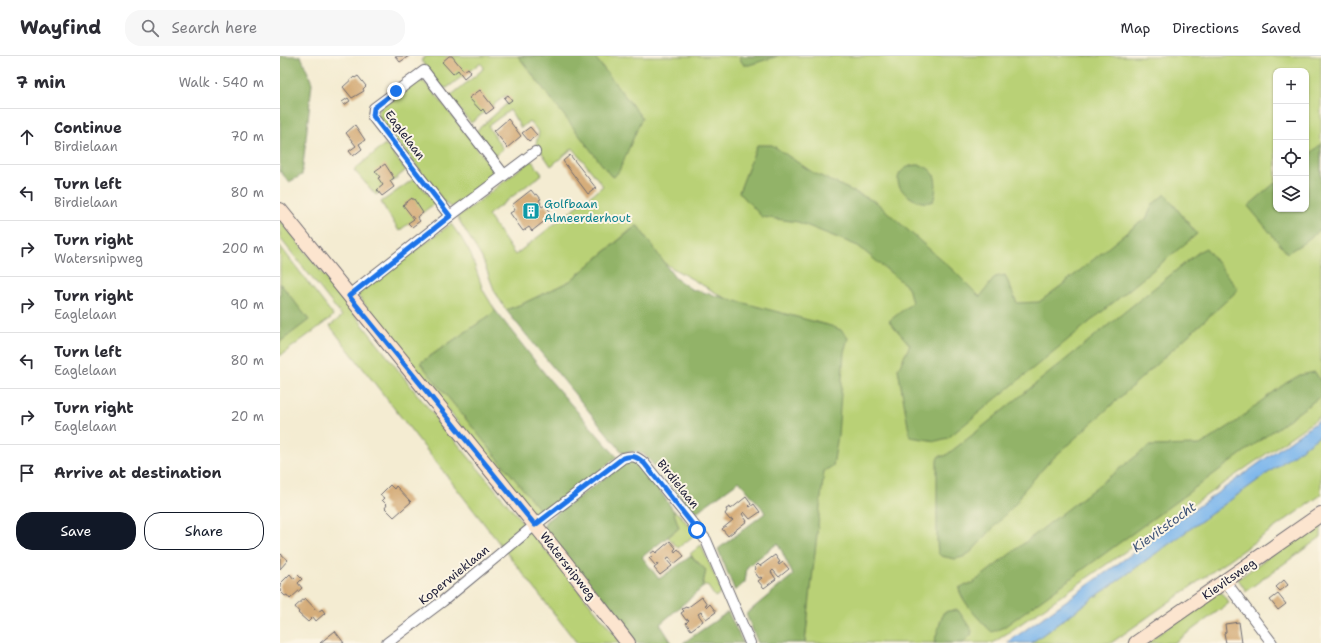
<!DOCTYPE html>
<meta charset="utf-8">
<style>
body{margin:0;font-family:"Shantell Sans",sans-serif;background:#f7f7f7;color:#2b2b33}
.controls{position:absolute;right:12px;top:12px;display:grid;overflow:hidden;border-radius:8px;box-shadow:0 1px 3px #0004}
.controls button{width:36px;height:36px;display:grid;place-items:center;padding:0;border:0;border-bottom:1px solid #e1e1e2;background:#fff;color:#2b2b33;font:20px sans-serif}
.stop{position:absolute;width:12px;height:12px;margin:-9px;border:3px solid #1a73e8;border-radius:50%;background:#fff}
.stop.end{background:#1a73e8;border-color:#fff;box-shadow:0 1px 4px #0008}
.list{margin:0;padding:0;list-style:none}
h2{display:flex;justify-content:space-between;align-items:center;height:52px;margin:0;padding:0 16px;font-size:17px}
h2 small{font-size:13px;font-weight:400;color:#7c7c81}
.list li{display:grid;grid-template-columns:26px 1fr auto;gap:12px;align-items:center;box-sizing:border-box;height:56px;padding:0 16px;border-top:1px solid #e1e1e2}
.list b{display:block;font-size:15px;white-space:nowrap}
.list p{margin:0;font-size:13px;white-space:nowrap;color:#7c7c81}
.list em{font-size:13px;font-style:normal;color:#7c7c81}
.actions{display:flex;gap:8px;padding:12px 16px}
.actions a{flex:1;padding:9px 0;border:1px solid #111827;border-radius:16px;text-align:center;font-size:14px;color:#111827}
.actions .main{background:#111827;color:#fff}
.icon{flex:none;width:22px;height:22px;fill:none;stroke:currentColor;stroke-width:2;stroke-linecap:round;stroke-linejoin:round}
.map{position:relative;flex:none;width:1041px;height:587px;overflow:hidden}
header{display:flex;align-items:center;gap:24px;box-sizing:border-box;height:56px;padding:0 20px;background:#fff;border-bottom:1px solid #e1e1e2}
header strong{font-size:19px}
nav{display:flex;gap:22px;margin-inline-start:auto;font-size:14px}
.search{width:280px;height:36px;background:#f7f7f7;display:flex;align-items:center;gap:10px;box-sizing:border-box;padding:0 14px;border-radius:16px;color:#7c7c81;font-size:15px}
main{display:flex}
aside{flex:1;background:#fff}
.map>svg:first-child{display:block}
.green{fill:#b9d176;stroke:#6e7a58;fill-rule:evenodd}
.forest{fill:#92b367;stroke:#5a6a51}
.water{fill:#7bb6ec;stroke:#4e6c94}
.building{fill:#d5ad7a}
.lines{fill:none;stroke-linecap:round;stroke-linejoin:round}
.street-casing{stroke:#6c6970;stroke-width:12}
.secondary-casing{stroke:#6c6970;stroke-width:16}
.street{stroke:#fff;stroke-width:10}
.secondary{stroke:#fce5cf;stroke-width:14}
.route{stroke:#1a73e8;stroke-width:5}
.labels{text-anchor:middle;dominant-baseline:central;stroke-width:4;stroke-linejoin:round;paint-order:stroke}
.street-label{font-size:12px;fill:#22223b;stroke:#fcf5e5}
.culture-label{font-size:12px;fill:#0d838f;stroke:#fcf5e5;text-anchor:start}
.water-label{font-size:13px;font-style:italic;fill:#415679;stroke:#fcf5e5}
</style>
<header>
<strong>Wayfind</strong>
<div class="search"><svg class="icon" aria-label="search" viewBox="0 0 24 24"><circle cx="10" cy="10" r="6"/><path d="M15 15l6 6"/></svg>Search here</div>
<nav><a>Map</a><a>Directions</a><a>Saved</a></nav>
</header>
<main>
<aside>
<h2>7 min<small>Walk · 540 m</small></h2>
<ul class="list">
<li><svg class="icon" aria-label="ahead" viewBox="0 0 24 24"><path d="M12 20V5M6 11l6-6 6 6"/></svg><div><b>Continue</b><p>Birdielaan</p></div><em>70 m</em></li>
<li><svg class="icon" aria-label="left" viewBox="0 0 24 24"><path d="M17 20v-9H6M10 6l-5 5 5 5"/></svg><div><b>Turn left</b><p>Birdielaan</p></div><em>80 m</em></li>
<li><svg class="icon" aria-label="right" viewBox="0 0 24 24"><path d="M7 20v-9h11M14 6l5 5-5 5"/></svg><div><b>Turn right</b><p>Watersnipweg</p></div><em>200 m</em></li>
<li><svg class="icon" aria-label="right" viewBox="0 0 24 24"><path d="M7 20v-9h11M14 6l5 5-5 5"/></svg><div><b>Turn right</b><p>Eaglelaan</p></div><em>90 m</em></li>
<li><svg class="icon" aria-label="left" viewBox="0 0 24 24"><path d="M17 20v-9H6M10 6l-5 5 5 5"/></svg><div><b>Turn left</b><p>Eaglelaan</p></div><em>80 m</em></li>
<li><svg class="icon" aria-label="right" viewBox="0 0 24 24"><path d="M7 20v-9h11M14 6l5 5-5 5"/></svg><div><b>Turn right</b><p>Eaglelaan</p></div><em>20 m</em></li>
<li><svg class="icon" aria-label="arrive" viewBox="0 0 24 24"><path d="M6 21V4h12l-3 4 3 4H6"/></svg><div><b>Arrive at destination</b></div></li>
</ul>
<div class="actions"><a class="main">Save</a><a>Share</a></div>
</aside>
<div class="map">
<svg width="1041" height="587" viewBox="0 0 1041 587">
<rect width="100%" height="100%" fill="#fcf5e5"/>
<filter id="ink" filterUnits="userSpaceOnUse"><feTurbulence type="fractalNoise" baseFrequency=".025" numOctaves="2"/><feDisplacementMap in="SourceGraphic" scale="8" xChannelSelector="R" yChannelSelector="G"/><feConvolveMatrix kernelMatrix="1 2 1 2 8 2 1 2 1" color-interpolation-filters="sRGB"/></filter>
<filter id="wash" filterUnits="userSpaceOnUse"><feTurbulence type="fractalNoise" baseFrequency=".012" numOctaves="4" result="noise"/><feDisplacementMap in="SourceGraphic" scale="16" xChannelSelector="R" yChannelSelector="G"/><feGaussianBlur stdDeviation="0.9" result="paint"/><feColorMatrix in="noise" values="0 0 0 0 0 0 0 0 0 0 0 0 0 0 0 0 0 1.4 0 .05"/><feComposite in="paint" operator="in"/></filter>
<g filter="url(#wash)">
<rect width="100%" height="100%" fill="#f4ecd2"/>
<!-- green -->
<g class="green">
<path d="M147,0h894v360l-328,227h-188l19,-186 -85,-151 -84,-48 -22,-30 -63,53 -48,23 -16,6 -11,-18 -13,-34 -25,-41 20,-14 54,-43 11,14 -54,41 27,40 88,-69 -30,-38 -22,18 -15,-22 3,-12 -10,-11 -8,7 -11,-18 -22,16 15,23 -9,7 -19,-24 35,-31 -4,-6 -35,28 -22,-26 32,-26 3,-4 -4,-4 -33,25 -6,-1 -20,-27zM996,15h30v138h-30z"/>
<polygon points="137,25 144,26 156,39 209,108 214,116 211,124 177,149 171,151 165,147 100,63 98,58 100,52"/>
<polygon points="105,88 126,114 96,139 74,114"/>
<polygon points="135,122 155,147 119,175 101,146"/>
<polygon points="0,163 140,342 342,587 297,587 50,270 62,260 0,182"/>
<polygon points="171,168 182,183 191,199 203,234 215,254 209,260 140,307 273,450 261,458 252,460 78,240 80,235"/>
<polygon points="0,190 53,259 51,262 0,300 0,286 28,264 0,227"/>
<polygon points="1041,379 1041,439 831,587 751,587"/>
<polygon points="393,454 400,459 416,478 398,492 388,481 399,472"/>
<polygon points="1041,463 1041,481 966,535 958,523"/>
<polygon points="421,489 441,534 441,537 435,541 427,529 422,532 426,514 410,498"/>
<polygon points="940,535 949,547 894,587 866,587"/>
</g>
<!-- forest -->
<g class="forest">
<polygon points="0,0 21,0 32,27 22,119 9,126 0,115"/>
<polygon points="238,0 314,0 362,62 339,115 334,121 330,119"/>
<polygon points="460,0 498,0 469,9 464,9 461,5"/>
<polygon points="1041,88 1041,173 1022,188 1007,197 968,150 996,126 996,153 1026,153 1026,101"/>
<polygon points="477,89 492,89 532,116 596,146 674,215 700,241 715,221 725,219 737,247 759,246 782,229 856,169 866,163 873,148 885,138 917,178 668,382 656,385 630,381 618,313 630,289 609,265 632,247 628,231 578,190 518,166 482,161 459,136"/>
<path d="M641,109c4,2 10,4 13,10 3,7 2,19 -1,26 -18,8 -52,-21 -25,-34 3,-2 9,-2 13,-2z"/>
<polygon points="356,170 358,170 395,222 411,233 551,270 561,274 568,282 564,296 558,379 553,410 544,415 525,587 478,587 466,558 513,519 498,487 467,511 465,526 455,535 438,493 485,457 482,452 459,425 415,457 365,399 356,395 343,397 226,254 242,248 290,225"/>
<polygon points="926,192 957,232 957,235 769,406 744,434 737,446 691,496 683,501 675,503 661,500 658,497 657,486 657,404 659,400 665,400 691,380 920,195"/>
<polygon points="0,227 29,264 0,286"/>
<polygon points="215,254 269,323 337,401 273,450 260,454 140,307 209,260"/>
<path d="M1035,316l6,10v14l-317,231 -12,5c-9,-8 -32,-32 -33,-44 4,-3 10,-3 15,-6l175,-136 51,-1 36,-23 24,-20 26,-19 14,-8z"/>
<polygon points="348,405 356,405 380,435 393,454 399,472 362,501 379,523 411,500 426,514 422,532 380,568 392,587 355,587 263,472 266,465"/>
<polygon points="678,554 692,575 691,579 683,587 654,587 663,557 668,555"/>
<polygon points="448,556 463,587 403,587"/>
</g>
<!-- water -->
<polygon class="water" points="1041,363 1041,379 751,587 727,587"/>
<g id="blocks">
<!-- building -->
<g class="building">
<polygon points="115,0 129,0 120,6"/>
<polygon points="169,0 172,0 184,15 188,12 191,16 184,22 178,14 173,18 162,6"/>
<polygon points="78,20 86,30 83,33 84,35 72,42 63,31 74,21 75,22"/>
<polygon points="200,34 214,52 206,58 203,53 201,55 189,42"/>
<polygon points="228,39 232,44 228,47 224,42"/>
<polygon points="68,42 70,45 64,49 62,46"/>
<polygon points="228,63 241,80 227,92 224,87 214,75"/>
<polygon points="75,69 85,84 79,88 82,93 73,100 69,95 76,90 66,77"/>
<polygon points="250,71 257,79 249,85 242,77"/>
<polygon points="290,99 316,132 308,138 283,105"/>
<polygon points="105,108 114,122 110,125 114,131 102,140 97,134 103,129 98,122 100,121 95,115"/>
<polygon points="251,134 255,139 257,138 261,143 259,144 261,147 260,148 262,151 265,149 269,154 268,156 271,160 252,175 249,171 243,175 230,157 235,154 232,149"/>
<polygon points="132,142 132,143 134,143 143,157 137,161 140,165 132,171 128,167 134,163 123,149"/>
<polygon points="110,429 114,433 116,430 131,446 114,461 105,452 107,449 102,444 104,442 100,439"/>
<polygon points="466,441 471,448 469,450 470,451 474,448 480,456 470,463 464,456 462,458 467,465 448,480 442,473 453,464 452,463 450,464 445,458 447,455 446,453 450,451 451,453"/>
<polygon points="390,485 396,492 394,494 395,496 398,493 404,500 394,508 389,501 386,503 392,510 380,519 374,512 378,509 377,507 375,509 369,502 372,500 370,498 374,495 376,497"/>
<polygon points="1,498 8,504 0,513 0,499"/>
<polygon points="495,499 500,506 498,507 499,509 503,506 509,513 499,521 493,514 491,516 496,523 484,532 478,525 482,522 481,521 479,522 474,515 476,513 475,511 478,508 480,510"/>
<polygon points="10,518 14,523 18,519 22,523 18,527 22,532 10,543 7,539 5,540 0,535 1,533 0,532 0,528"/>
<polygon points="1004,524 1008,529 1000,535 996,531"/>
<polygon points="998,538 1006,548 998,554 990,544"/>
<polygon points="422,541 427,548 425,549 427,551 430,548 436,556 426,563 421,556 418,558 423,565 411,574 406,567 409,564 408,563 406,564 401,557 404,555 402,553 406,551 407,552"/>
<polygon points="25,542 38,556 42,553 45,557 36,565 33,561 28,566 18,557 19,556 15,551"/>
<polygon points="959,566 962,587 946,587 944,577 946,576 945,568"/>
<polygon points="55,575 64,587 40,587"/>
</g>
</g>
</g>
<g filter="url(#ink)">
<use href="#blocks" fill-opacity="0" stroke="#6c6970" stroke-width="1"/>
<g class="lines">
<!-- street casing -->
<g class="street-casing">
<g id="street">
<polyline points="170,160 93,61 94,52 144,15 224,119"/>
<polyline points="69,239 170,160 255,96"/>
<polyline points="945,525 992,587"/>
<path d="M107,587l56,-42 92,-76 88,-67c10,-3 13,-2 21,5l62,77 44,103"/>
</g>
</g>
<!-- secondary casing -->
<g class="secondary-casing">
<g id="secondary">
<polyline points="0,154 285,506 348,587"/>
<polyline points="856,587 1041,458"/>
</g>
</g>
<!-- street -->
<use href="#street" class="street"/>
<!-- secondary -->
<use href="#secondary" class="secondary"/>
</g>
</g>
<g class="lines" filter="url(#ink)">
<!-- route -->
<path class="route" d="M116,35l-22,17 -1,8 77,100 -101,80 186,229 88,-67c10,-3 13,-2 21,5l53,67"/>
</g>
<!-- icons -->
<defs>
<g id="building-square" transform="scale(0.9)"><rect x="-9" y="-9" width="18" height="18" rx="4" fill="#0f9aa8" stroke="#fcf5e5"/><path d="M-4-6H4V6H1V3H-1V6H-4ZM-2.5-4.3h1.7v1.8h-1.7ZM.8-4.3h1.7v1.8H.8ZM-2.5-1h1.7V.8h-1.7ZM.8-1h1.7V.8H.8Z" fill="#fff"/></g>
</defs>
<g fill-rule="evenodd">
<use href="#building-square" x="251" y="155"/>
</g>
<g class="labels">
<!-- street labels -->
<g class="street-label">
<text transform="translate(125 79) rotate(53)">Eaglelaan</text>
<text transform="translate(398 428) rotate(51)">Birdielaan</text>
<text transform="translate(288 510) rotate(52)">Watersnipweg</text>
<text transform="translate(174 519) rotate(-39)">Koperwieklaan</text>
<text transform="translate(949 523) rotate(-35)">Kievitsweg</text>
</g>
<!-- culture labels -->
<g class="culture-label">
<text x="264" y="148">Golfbaan<tspan x="264" dy="14">Almeerderhout</tspan></text>
</g>
<!-- water labels -->
<g class="water-label">
<text transform="translate(884 471) rotate(-36)">Kievitstocht</text>
</g>
</g>
</svg>
<div class="controls">
<button>+</button>
<button>−</button>
<button><svg class="icon" aria-label="locate" viewBox="0 0 24 24"><circle cx="12" cy="12" r="6"/><path d="M12 2v4M12 18v4M2 12h4M18 12h4"/></svg></button>
<button><svg class="icon" aria-label="layers" viewBox="0 0 24 24"><path d="M12 4l9 5-9 5-9-5zM3 14l9 5 9-5"/></svg></button>
</div>
<div class="stop" style="left:417px;top:474px"></div>
<div class="stop end" style="left:116px;top:35px"></div>
</div>
</main>
